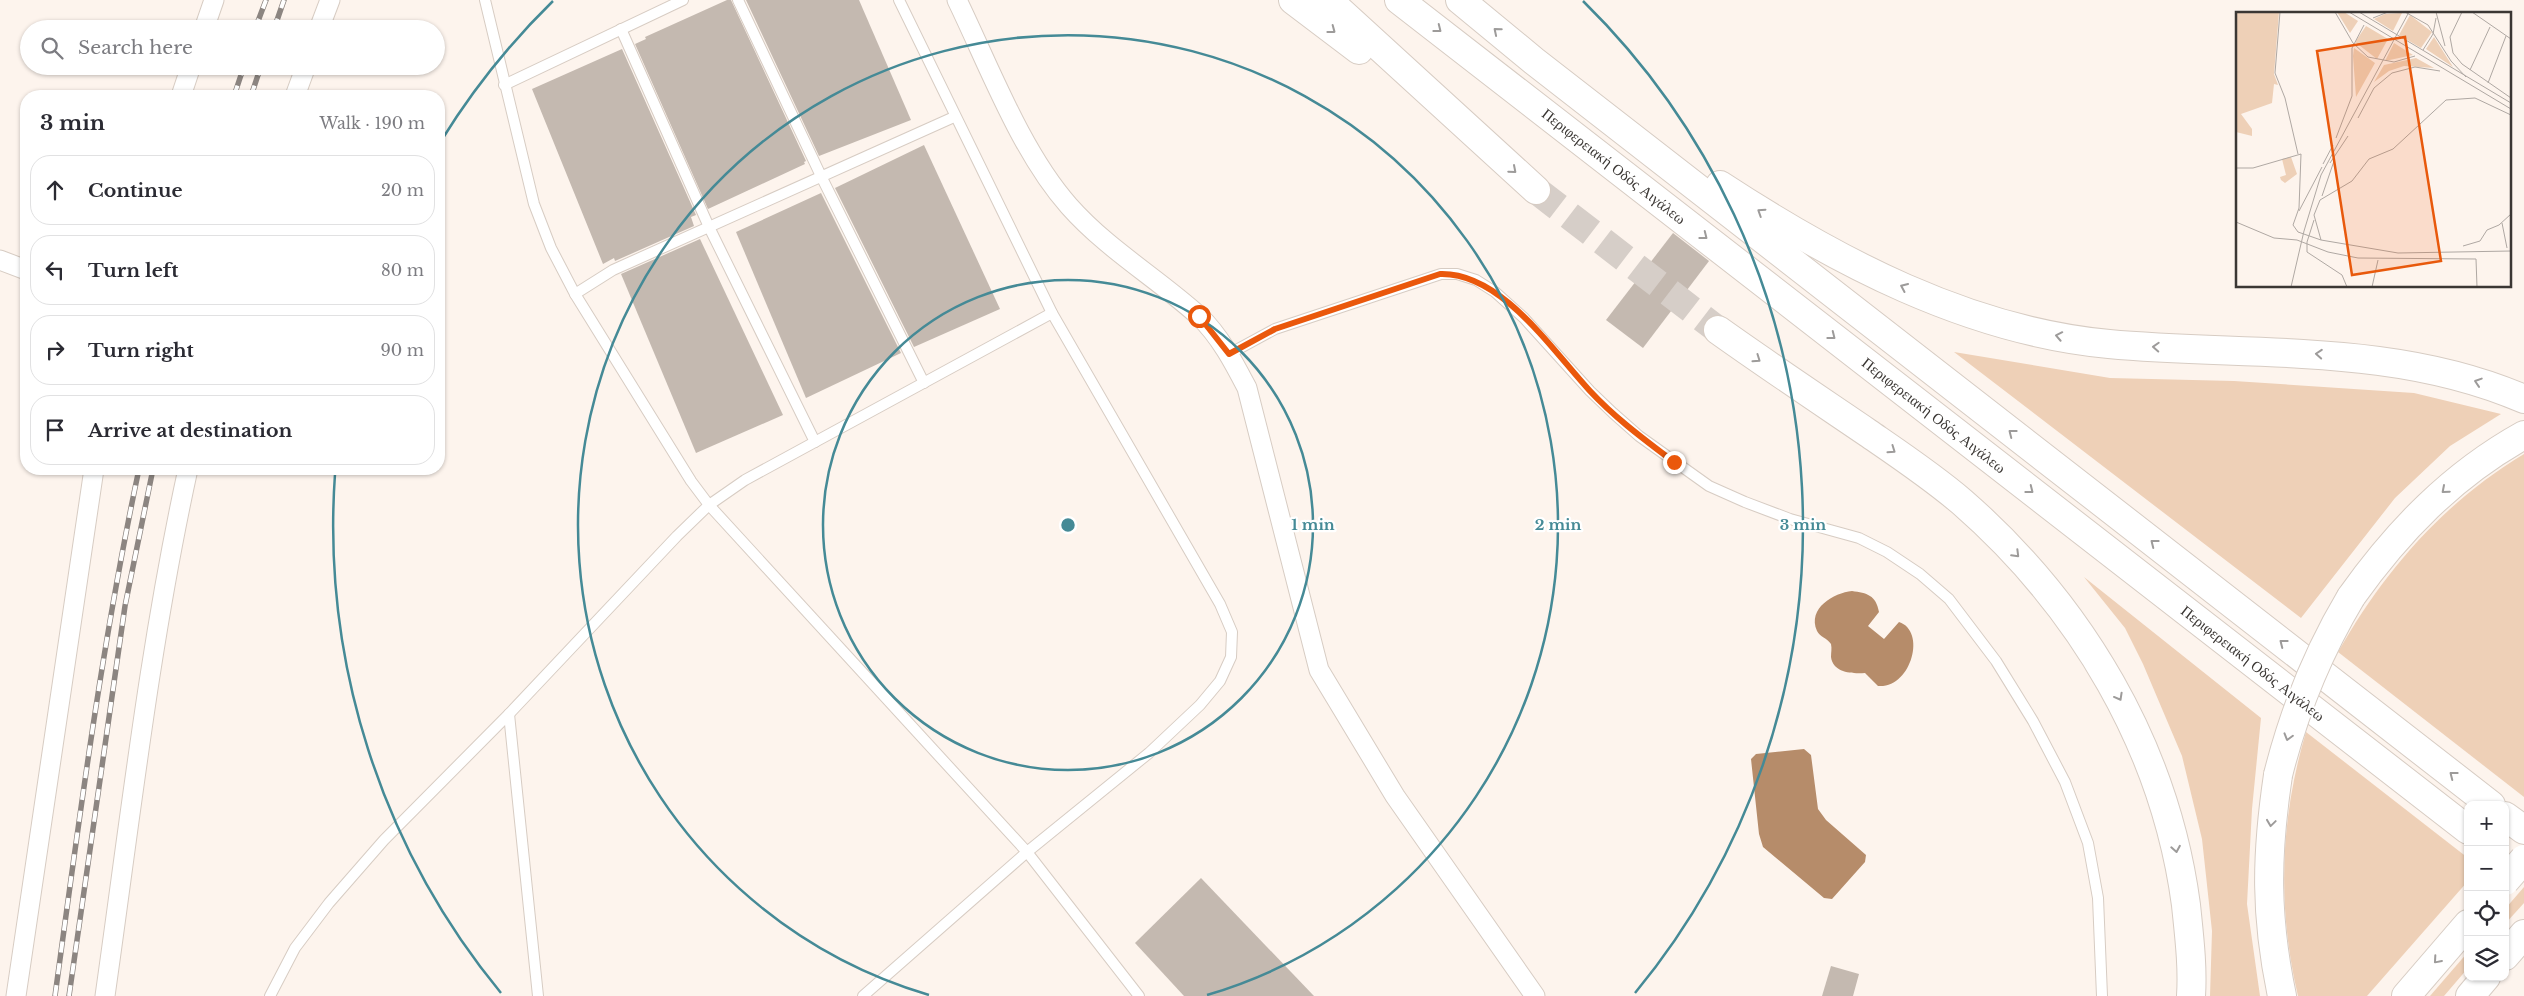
<!DOCTYPE html>
<meta charset="utf-8">
<style>
body{margin:0;font-family:"Libre Baskerville",serif;background:#f2f2f3;color:#2b2b33}
.controls{position:absolute;right:15px;bottom:15px;display:grid;overflow:hidden;border-radius:10px;box-shadow:0 1px 4px #0004}
.controls button{width:45px;height:45px;display:grid;place-items:center;padding:0;border:0;border-bottom:1px solid #e1e1e2;background:#fff;color:#2b2b33;font:25px sans-serif}
.stop{position:absolute;width:15px;height:15px;margin:-11px;border:4px solid #ea580c;border-radius:50%;background:#fff}
.stop.end{background:#ea580c;border-color:#fff;box-shadow:0 1px 5px #0008}
.list{margin:0;padding:0;list-style:none}
h2{display:flex;justify-content:space-between;align-items:center;height:65px;margin:0;padding:0 20px;font-size:21px}
h2 small{font-size:16px;font-weight:400;color:#7c7c81}
.list li{display:grid;grid-template-columns:32px 1fr auto;gap:15px;align-items:center;box-sizing:border-box;height:70px;margin:0 10px 10px;padding:0 10px;border:1px solid #e1e1e2;border-radius:20px}
.list b{display:block;font-size:19px;white-space:nowrap}
.list em{font-size:16px;font-style:normal;color:#7c7c81}
.icon{flex:none;width:28px;height:28px;fill:none;stroke:currentColor;stroke-width:2;stroke-linecap:round;stroke-linejoin:round}
.map{position:relative;flex:none;width:2524px;height:996px;overflow:hidden}
.search{position:absolute;background:#fff;box-shadow:0 1px 4px #0004;left:20px;top:20px;width:425px;height:55px;display:flex;align-items:center;gap:12px;box-sizing:border-box;padding:0 18px;border-radius:28px;color:#7c7c81;font-size:19px}
.panel{position:absolute;background:#fff;box-shadow:0 1px 4px #0004;left:20px;top:90px;width:425px;height:385px;border-radius:20px}
.map>svg:first-child{display:block}
.green{fill:#eed0b7}
.water{fill:#b68c6a}
.building{fill:#c4b9b0}
.lines{fill:none;stroke-linecap:round;stroke-linejoin:round}
.highway-tunnel{stroke:#d6cec8;stroke-width:28;stroke-dasharray:28 14;stroke-linecap:butt}
.lane-casing{stroke:#d7ccc3;stroke-width:12}
.street-casing{stroke:#d7ccc3;stroke-width:21}
.highway-casing{stroke:#d7ccc3;stroke-width:30}
.lane{stroke:#fff;stroke-width:10}
.street{stroke:#fff;stroke-width:19}
.highway{stroke:#fff;stroke-width:28}
.rail-casing{stroke:#8c8581;stroke-width:5.5}
.rail{stroke:#fff;stroke-width:4;stroke-dasharray:11;stroke-linecap:butt}
.highway-bridge-casing{stroke:#d7ccc3;stroke-width:30;stroke-linecap:butt}
.highway-bridge{stroke:#fff;stroke-width:28}
.oneway{stroke:#9d9b9a}
.route{stroke:#ea580c;stroke-width:6}
.ring{fill:none;stroke:#458a96;stroke-width:2.5}
.labels{text-anchor:middle;dominant-baseline:central;stroke-width:4.5;stroke-linejoin:round;paint-order:stroke}
.street-label{font-size:15px;fill:#3b3734;stroke:#fff}
.inset-road{fill:none;stroke:#afa8a3;stroke-width:1}
.view{fill:#e8590c;fill-opacity:0.15;stroke:#e8590c;stroke-width:2.5}
.inset-edge{fill:none;stroke:#3b3734;stroke-width:2.5}
.centre{fill:#458a96;stroke:#fff;stroke-width:2.5}
.ring-label{font-size:15px;text-anchor:middle;font-weight:bold;fill:#458a96;stroke:#fff;stroke-width:4.5;stroke-linejoin:round;paint-order:stroke}
</style>
<div class="map">
<svg width="2524" height="996" viewBox="0 0 2524 996">
<rect width="100%" height="100%" fill="#fdf4ed"/>
<!-- green -->
<g class="green">
<polygon points="1954,352 2110,378 2234,381 2414,393 2501,414 2450,446 2395,498 2301,618"/>
<path d="M2524,454v343l-186,-145c46,-81 106,-150 186,-198z"/>
<polygon points="2084,577 2261,718 2252,809 2247,904 2260,996 2210,996 2212,931 2202,839 2182,756 2143,664 2125,628"/>
<path d="M2306,732l162,126v23l-101,115h-69c-21,-89 -18,-177 8,-264z"/>
<polygon points="2524,887 2524,903 2505,924 2505,909"/>
<polygon points="2468,952 2468,968 2444,996 2430,996"/>
</g>
<!-- water -->
<g class="water">
<path d="M1852,591c15,2 24,4 27,21l-11,14 16,13 15,-17c28,9 12,67 -21,64l-13,-13c-12,1 -32,0 -34,-16 0,-5 1,-8 0,-13 -4,-6 -11,-7 -14,-13 -10,-23 17,-38 35,-40z"/>
<polygon points="1804,749 1811,755 1818,809 1826,820 1866,855 1865,862 1832,899 1824,898 1763,847 1759,834 1751,759 1756,754"/>
</g>
<!-- building -->
<g class="building">
<polygon points="727,0 731,0 806,161 804,162 805,164 708,209 635,44 646,39 645,37"/>
<polygon points="746,0 859,0 911,120 819,156"/>
<polygon points="622,49 696,215 691,217 694,226 615,261 614,258 603,264 532,89"/>
<polygon points="924,145 1000,309 914,347 835,188"/>
<polygon points="821,193 901,353 806,398 736,232"/>
<polygon points="1673,233 1709,261 1643,348 1606,320"/>
<polygon points="700,239 783,415 696,453 621,274"/>
<polygon points="1201,878 1314,996 1184,996 1135,943"/>
<polygon points="1831,966 1859,974 1853,996 1822,996"/>
</g>
<g class="lines">
<!-- highway-tunnel -->
<polyline class="highway-tunnel" points="1536,190 1718,330"/>
<!-- lane casing -->
<g class="lane-casing">
<g id="lane">
<polyline points="485,0 534,204 551,248 575,294 691,481 709,505 1027,852 1139,996"/>
<polyline points="738,0 821,176 924,383"/>
<polyline points="621,29 709,227 815,442"/>
<polyline points="504,85 683,0"/>
<polyline points="575,294 613,270 954,117"/>
<polyline points="1229,354 1275,329 1441,274 1457,274 1476,280 1495,292 1524,318 1590,391 1613,413 1639,436 1709,486 1745,502 1790,519 1859,538 1887,552 1920,574 1949,599 1996,661 2033,721 2065,782 2088,843 2098,898 2102,996"/>
<polyline points="509,714 538,996"/>
<polyline points="270,996 295,948 329,903 384,840 509,714 677,536 709,505 745,480 1052,313"/>
<polyline points="863,996 1027,852 1149,753 1200,705 1220,681 1231,657 1232,632 1220,604 1052,313 899,0"/>
</g>
</g>
<!-- street casing -->
<g class="street-casing">
<g id="street">
<path d="M957,0c32,66 64,152 112,206 38,43 88,72 130,110 21,20 35,47 48,72l72,282 76,126 140,200"/>
<polyline points="204,29 214,0"/>
<polyline points="319,29 330,0"/>
<polyline points="181,96 191,66"/>
<polyline points="295,96 306,66"/>
<polyline points="0,260 26,270"/>
<polyline points="16,996 94,469"/>
<path d="M105,996c25,-176 45,-354 83,-527"/>
</g>
</g>
<!-- highway casing -->
<g class="highway-casing">
<g id="highway">
<polyline points="1293,0 1359,50"/>
<polyline points="1328,0 1536,190"/>
<polyline points="1399,0 2468,830"/>
<polyline points="1460,0 1534,61 2491,805"/>
<path d="M1720,185c116,76 248,146 389,159 139,13 284,-2 415,55"/>
<path d="M1718,330c49,35 100,69 150,103 32,22 65,44 94,69 119,104 203,245 224,403 3,30 7,61 5,91"/>
<path d="M2351,597c47,-66 101,-122 173,-162"/>
<path d="M2278,775c-12,81 -13,140 4,221"/>
<polyline points="2505,816 2524,830"/>
<polyline points="2505,956 2524,934"/>
<polyline points="2406,996 2468,924"/>
<polyline points="2470,996 2486,977"/>
</g>
</g>
<!-- lane -->
<use href="#lane" class="lane"/>
<!-- street -->
<use href="#street" class="street"/>
<!-- highway -->
<use href="#highway" class="highway"/>
<!-- rail casing -->
<g class="rail-casing">
<g id="rail">
<polyline points="255,29 266,0"/>
<polyline points="274,29 284,0"/>
<polyline points="234,96 244,66"/>
<polyline points="251,96 261,66"/>
<path d="M55,996c24,-176 47,-353 84,-527"/>
<polyline points="69,996 125,606 153,469"/>
</g>
</g>
<!-- rail -->
<use href="#rail" class="rail"/>
<!-- highway-bridge casing -->
<g class="highway-bridge-casing">
<g id="highway-bridge">
<path d="M2278,775c16,-64 39,-121 73,-178"/>
<polyline points="2505,881 2524,859"/>
</g>
</g>
<!-- highway-bridge -->
<use href="#highway-bridge" class="highway-bridge"/>
</g>
<!-- one-way arrows -->
<defs><path id="oneway-chevron" d="M-2-3.5L2.5 0L-2 3.5" fill="none" stroke-width="1.6" stroke-linecap="round" stroke-linejoin="round" transform="scale(1.25)"/></defs>
<g class="oneway">
<use href="#oneway-chevron" transform="translate(1438 29) rotate(38)"/>
<use href="#oneway-chevron" transform="translate(1332 30) rotate(37)"/>
<use href="#oneway-chevron" transform="translate(1497 31) rotate(-140)"/>
<use href="#oneway-chevron" transform="translate(1513 170) rotate(41)"/>
<use href="#oneway-chevron" transform="translate(1761 212) rotate(-147)"/>
<use href="#oneway-chevron" transform="translate(1704 236) rotate(38)"/>
<use href="#oneway-chevron" transform="translate(1904 287) rotate(-156)"/>
<use href="#oneway-chevron" transform="translate(1832 336) rotate(38)"/>
<use href="#oneway-chevron" transform="translate(2059 336) rotate(-169)"/>
<use href="#oneway-chevron" transform="translate(2156 347) rotate(-177)"/>
<use href="#oneway-chevron" transform="translate(2319 354) rotate(-176)"/>
<use href="#oneway-chevron" transform="translate(1757 359) rotate(35)"/>
<use href="#oneway-chevron" transform="translate(2478 382) rotate(-162)"/>
<use href="#oneway-chevron" transform="translate(2012 433) rotate(-142)"/>
<use href="#oneway-chevron" transform="translate(1892 450) rotate(35)"/>
<use href="#oneway-chevron" transform="translate(2030 490) rotate(38)"/>
<use href="#oneway-chevron" transform="translate(2445 490) rotate(139)"/>
<use href="#oneway-chevron" transform="translate(2154 543) rotate(-142)"/>
<use href="#oneway-chevron" transform="translate(2016 554) rotate(45)"/>
<use href="#oneway-chevron" transform="translate(2283 643) rotate(-142)"/>
<use href="#oneway-chevron" transform="translate(2119 697) rotate(61)"/>
<use href="#oneway-chevron" transform="translate(2288 737) rotate(106)"/>
<use href="#oneway-chevron" transform="translate(2453 775) rotate(-142)"/>
<use href="#oneway-chevron" transform="translate(2271 823) rotate(98)"/>
<use href="#oneway-chevron" transform="translate(2176 849) rotate(80)"/>
<use href="#oneway-chevron" transform="translate(2437 960) rotate(131)"/>
</g>
<g class="lines">
<!-- route -->
<path class="route" d="M1199,316l30,38 46,-25 165,-55c61,-2 112,76 150,117 25,27 55,49 84,71"/>
</g>
<!-- distance rings -->
<g class="ring">
<circle cx="1068" cy="525" r="245"/>
<path d="M929 995A490 490 0 1 1 1207 995"/>
<path d="M501 993A735 735 0 0 1 335 474M441 141A735 735 0 0 1 553 1M1583 1A735 735 0 0 1 1635 993"/>
</g>
<g class="labels">
<!-- street labels -->
<g class="street-label">
<text transform="translate(1614 166) rotate(38)">Περιφερειακή Οδός Αιγάλεω</text>
<text transform="translate(1934 415) rotate(38)">Περιφερειακή Οδός Αιγάλεω</text>
<text transform="translate(2253 663) rotate(38)">Περιφερειακή Οδός Αιγάλεω</text>
</g>
</g>
<!-- overview -->
<g transform="translate(2236 12)">
<rect width="275" height="275" fill="#fdf4ed"/>
<path d="M0,0h43l-5,62 4,11 -4,-1 -2,19 -31,11 11,15v7l-16,-4zM101,0h7l14,9 -8,12zM166,1l-9,18 -19,-12 11,-5zM174,3l22,17 -11,16 -22,-13zM130,14l22,13 -11,20 -22,-17zM198,25l19,30 -27,-18zM158,31l19,12 -28,6zM118,36l21,15 -19,34 -3,-41zM180,46l18,10 -30,-2 -15,5 -15,11 10,-17zM55,145l6,17 -12,9 -4,-3 -1,-3 6,-2 -4,-16z" fill="#eed0b7"/>
<path class="inset-road" d="M44,0l-5,61 10,25 13,56M99,0l18,31 15,14 26,5 21,-6M113,0l162,97M123,0l152,91M169,0l23,13 23,36 15,16M200,0l9,34M226,0l-12,25 3,16 9,11 49,34M236,0l39,27M137,6l15,-6M187,38l10,-16 3,-16M234,58l20,-43M252,71l18,-47M122,106l16,-30 18,-15 23,-6 25,4M100,126l16,-42v-48l12,-23M94,151l18,-27M87,152l10,-19M0,156h17l48,-14 -2,54 -6,17 5,7 23,8 77,13 113,-2M86,184l12,-35M84,188l32,-19 17,-22 24,-10 53,-49 29,-2 36,17M84,188l-6,15 7,25M63,199l23,-44M78,208l-7,22v10l35,23 5,12M0,210l38,16 23,2 31,12 30,6 118,1 1,28M266,211l5,25M227,234l17,-5 7,-11 12,-5 12,-11M55,275l13,-56 17,-56 88,-163M136,275l6,-27"/>
<path class="view" d="M169,25l36,224 -89,14 -35,-224z"/>
<rect width="275" height="275" class="inset-edge"/>
</g>
<circle cx="1068" cy="525" r="8" class="centre"/>
<g class="ring-label">
<text x="1313" y="530">1 min</text>
<text x="1558" y="530">2 min</text>
<text x="1803" y="530">3 min</text>
</g>
</svg>
<div class="controls">
<button>+</button>
<button>−</button>
<button><svg class="icon" aria-label="locate" viewBox="0 0 24 24"><circle cx="12" cy="12" r="6"/><path d="M12 2v4M12 18v4M2 12h4M18 12h4"/></svg></button>
<button><svg class="icon" aria-label="layers" viewBox="0 0 24 24"><path d="M12 4l9 5-9 5-9-5zM3 14l9 5 9-5"/></svg></button>
</div>
<div class="stop" style="left:1199px;top:316px"></div>
<div class="stop end" style="left:1674px;top:462px"></div>
<div class="search"><svg class="icon" aria-label="search" viewBox="0 0 24 24"><circle cx="10" cy="10" r="6"/><path d="M15 15l6 6"/></svg>Search here</div>
<section class="panel">
<h2>3 min<small>Walk · 190 m</small></h2>
<ul class="list">
<li><svg class="icon" aria-label="ahead" viewBox="0 0 24 24"><path d="M12 20V5M6 11l6-6 6 6"/></svg><div><b>Continue</b></div><em>20 m</em></li>
<li><svg class="icon" aria-label="left" viewBox="0 0 24 24"><path d="M17 20v-9H6M10 6l-5 5 5 5"/></svg><div><b>Turn left</b></div><em>80 m</em></li>
<li><svg class="icon" aria-label="right" viewBox="0 0 24 24"><path d="M7 20v-9h11M14 6l5 5-5 5"/></svg><div><b>Turn right</b></div><em>90 m</em></li>
<li><svg class="icon" aria-label="arrive" viewBox="0 0 24 24"><path d="M6 21V4h12l-3 4 3 4H6"/></svg><div><b>Arrive at destination</b></div></li>
</ul>
</section>
</div>
